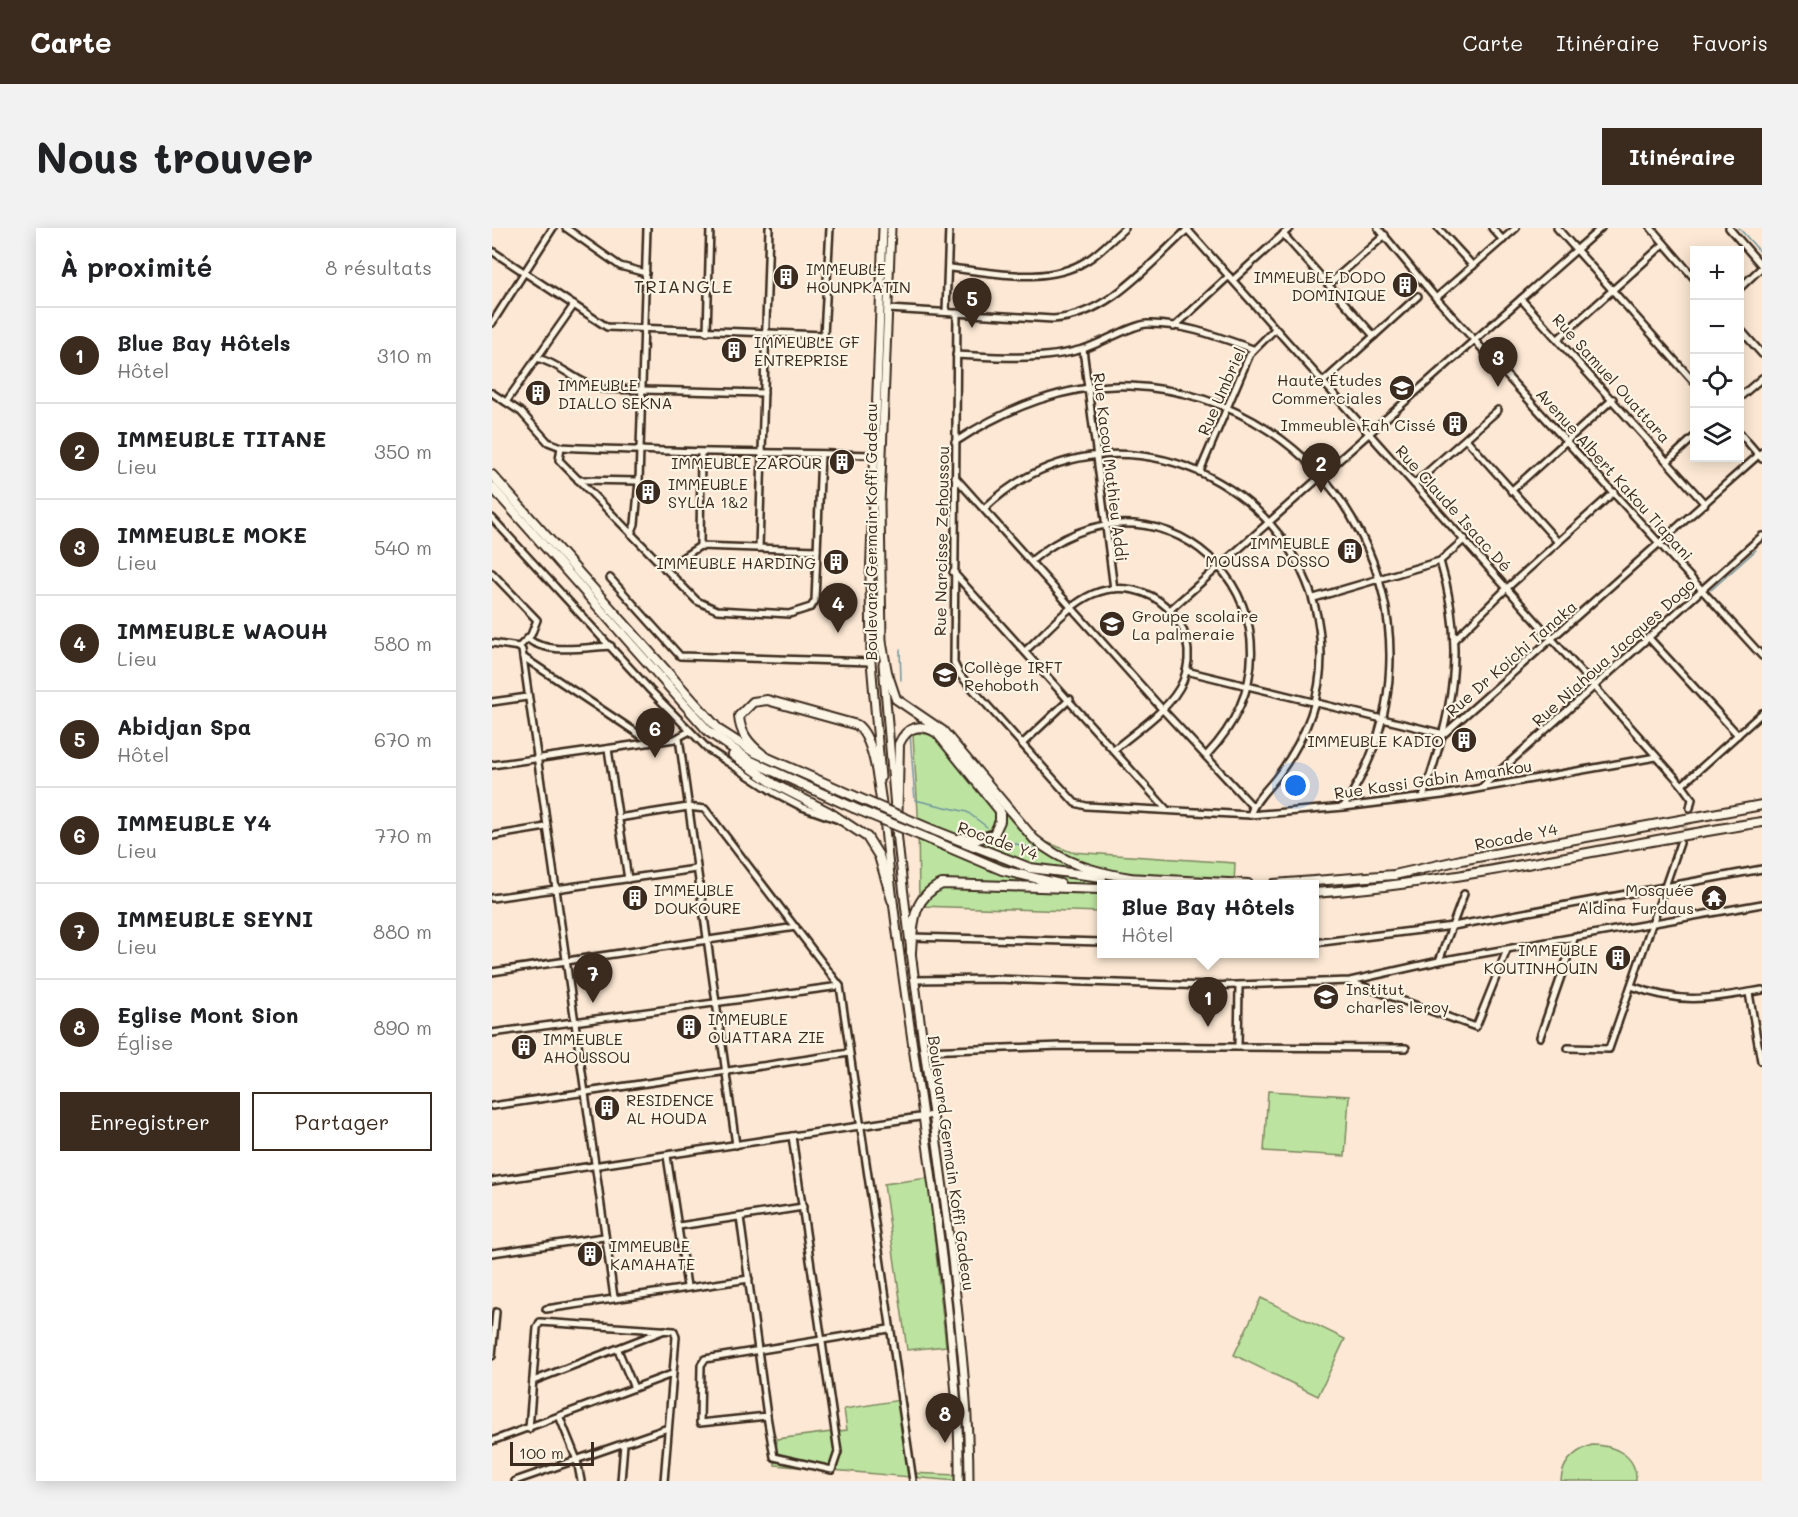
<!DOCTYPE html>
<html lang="fr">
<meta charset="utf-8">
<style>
body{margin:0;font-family:Mali,sans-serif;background:#f2f2f2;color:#202124}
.controls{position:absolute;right:18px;top:18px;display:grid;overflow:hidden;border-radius:0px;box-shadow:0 3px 15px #0003}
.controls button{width:54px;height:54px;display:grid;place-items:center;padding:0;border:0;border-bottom:2px solid #e0e0e0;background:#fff;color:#202124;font:30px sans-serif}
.scale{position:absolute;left:18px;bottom:15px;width:84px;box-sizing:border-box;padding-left:6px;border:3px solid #3b2a1e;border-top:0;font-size:16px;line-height:21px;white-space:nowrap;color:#3b2a1e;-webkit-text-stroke:4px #fcf5e5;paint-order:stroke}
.you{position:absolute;left:804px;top:558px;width:21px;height:21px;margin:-15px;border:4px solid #fff;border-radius:50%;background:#1a73e8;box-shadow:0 0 0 9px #1a73e833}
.badge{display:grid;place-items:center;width:39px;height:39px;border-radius:50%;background:#3b2a1e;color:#fff;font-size:20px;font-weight:700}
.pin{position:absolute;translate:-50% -50px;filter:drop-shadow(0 2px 3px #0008)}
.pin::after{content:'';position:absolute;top:32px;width:21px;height:18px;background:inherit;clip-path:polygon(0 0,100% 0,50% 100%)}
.popup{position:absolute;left:605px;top:652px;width:222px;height:78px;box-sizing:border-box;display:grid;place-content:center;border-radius:0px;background:#fff;filter:drop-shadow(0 2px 4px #0005);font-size:20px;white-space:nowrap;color:#757577}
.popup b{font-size:22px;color:#202124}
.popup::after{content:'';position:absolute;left:50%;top:100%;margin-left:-12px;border:12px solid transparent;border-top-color:#fff}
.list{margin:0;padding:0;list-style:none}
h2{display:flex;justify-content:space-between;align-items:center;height:78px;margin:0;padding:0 24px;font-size:26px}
h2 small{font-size:20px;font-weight:400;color:#757577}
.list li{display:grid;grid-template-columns:39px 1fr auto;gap:18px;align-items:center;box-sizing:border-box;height:96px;padding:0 24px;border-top:2px solid #e0e0e0}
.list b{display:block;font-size:22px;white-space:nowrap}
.list p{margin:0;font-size:20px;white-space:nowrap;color:#757577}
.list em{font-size:20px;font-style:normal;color:#757577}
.actions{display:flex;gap:12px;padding:18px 24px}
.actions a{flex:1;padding:14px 0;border:2px solid #3b2a1e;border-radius:0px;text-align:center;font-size:21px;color:#3b2a1e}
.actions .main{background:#3b2a1e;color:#fff}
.icon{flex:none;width:33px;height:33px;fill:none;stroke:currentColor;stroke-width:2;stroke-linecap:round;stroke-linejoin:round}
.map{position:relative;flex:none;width:1270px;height:1253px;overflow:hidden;border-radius:0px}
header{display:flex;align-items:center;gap:36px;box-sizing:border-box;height:84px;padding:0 30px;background:#3b2a1e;color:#fff}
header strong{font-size:28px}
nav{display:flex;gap:33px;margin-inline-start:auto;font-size:21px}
.intro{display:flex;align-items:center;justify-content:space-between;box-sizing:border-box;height:144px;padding:0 36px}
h1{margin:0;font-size:42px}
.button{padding:15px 27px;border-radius:0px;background:#3b2a1e;color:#fff;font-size:21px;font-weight:700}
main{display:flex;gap:36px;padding:0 36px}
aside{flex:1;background:#fff;border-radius:0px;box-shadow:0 3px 15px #0003}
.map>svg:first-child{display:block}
.green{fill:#bce4a0;stroke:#7c875f;stroke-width:1.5}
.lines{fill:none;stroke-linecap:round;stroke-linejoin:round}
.stream{stroke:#6f949e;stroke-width:1.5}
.minor-tunnel{stroke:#d5c2b0;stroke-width:5;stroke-dasharray:5 2.5;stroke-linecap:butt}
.minor-casing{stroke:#3b2a1e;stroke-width:10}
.major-casing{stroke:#3b2a1e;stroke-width:11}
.highway-casing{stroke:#3b2a1e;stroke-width:12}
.minor{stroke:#fcf5e5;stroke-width:5}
.major{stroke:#fcf5e5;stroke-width:7}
.highway{stroke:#fcf5e5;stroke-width:8}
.highway-bridge-casing{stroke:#3b2a1e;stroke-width:12;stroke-linecap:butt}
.highway-bridge{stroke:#fcf5e5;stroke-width:8}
.labels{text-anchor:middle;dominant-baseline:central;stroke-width:4.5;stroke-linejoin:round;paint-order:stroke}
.poi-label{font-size:16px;fill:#3b2a1e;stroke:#fcf5e5;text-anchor:start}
.street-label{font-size:16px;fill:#3b2a1e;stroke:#fcf5e5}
.neighbourhood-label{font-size:18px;letter-spacing:1.5px;fill:#3b2a1e;stroke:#fcf5e5}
</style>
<header>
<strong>Carte</strong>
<nav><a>Carte</a><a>Itinéraire</a><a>Favoris</a></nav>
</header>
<div class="intro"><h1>Nous trouver</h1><a class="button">Itinéraire</a></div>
<main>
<aside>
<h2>À proximité<small>8 résultats</small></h2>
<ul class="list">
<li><span class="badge">1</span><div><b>Blue Bay Hôtels</b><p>Hôtel</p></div><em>310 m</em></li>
<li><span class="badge">2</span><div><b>IMMEUBLE TITANE</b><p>Lieu</p></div><em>350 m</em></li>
<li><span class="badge">3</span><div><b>IMMEUBLE MOKE</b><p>Lieu</p></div><em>540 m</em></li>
<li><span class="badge">4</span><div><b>IMMEUBLE WAOUH</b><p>Lieu</p></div><em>580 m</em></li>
<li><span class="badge">5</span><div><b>Abidjan Spa</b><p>Hôtel</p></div><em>670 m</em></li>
<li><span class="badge">6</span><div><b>IMMEUBLE Y4</b><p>Lieu</p></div><em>770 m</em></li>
<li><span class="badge">7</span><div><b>IMMEUBLE SEYNI</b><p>Lieu</p></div><em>880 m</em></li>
<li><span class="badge">8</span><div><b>Eglise Mont Sion</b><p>Église</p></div><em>890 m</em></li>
</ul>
<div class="actions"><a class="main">Enregistrer</a><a>Partager</a></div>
</aside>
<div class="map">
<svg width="1270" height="1253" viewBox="0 0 1270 1253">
<rect width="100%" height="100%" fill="#fce8d4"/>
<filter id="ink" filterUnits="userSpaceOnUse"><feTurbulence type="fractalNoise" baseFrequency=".0167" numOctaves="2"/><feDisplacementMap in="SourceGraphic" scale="12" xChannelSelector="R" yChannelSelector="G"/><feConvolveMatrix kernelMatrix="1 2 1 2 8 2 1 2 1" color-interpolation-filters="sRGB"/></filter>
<g filter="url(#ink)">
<!-- green -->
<g class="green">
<polygon points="423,505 451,507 532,605 579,624 743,635 742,656 610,656 609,684 427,678 426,584 421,508"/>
<polygon points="776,863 857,868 853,928 772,923"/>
<polygon points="436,950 454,1118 415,1122 392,956"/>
<polygon points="769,1070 853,1111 826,1168 742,1127"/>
<polygon points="408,1172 418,1245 465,1247 464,1253 283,1237 285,1211 355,1202 352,1181"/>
<path d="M1100,1217c22,0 45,10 44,36h-75c1,-20 14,-30 31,-36z"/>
</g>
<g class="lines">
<!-- stream -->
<g class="stream">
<polyline points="1247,0 1270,26"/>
<polyline points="1219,362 1264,322"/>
<polyline points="408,422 409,452"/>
<polyline points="418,506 423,572 475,584 495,599"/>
<polyline points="507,612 541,620"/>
</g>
<!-- minor-tunnel -->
<polyline class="minor-tunnel" points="1188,615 1198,580"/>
<!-- minor casing -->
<g class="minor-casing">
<g id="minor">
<polyline points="74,0 128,38 154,45"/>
<polyline points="694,0 1190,557 1200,571 1198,580"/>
<polyline points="886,0 944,70 1270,428"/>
<polyline points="946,0 981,38"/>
<polyline points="1000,0 1011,12"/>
<polyline points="1065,0 1202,154"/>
<polyline points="1159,0 1202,50"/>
<polyline points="1237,0 1270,38"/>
<polyline points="791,6 882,108"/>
<polyline points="0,23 115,99 332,107 338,0"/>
<path d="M458,40c43,4 96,18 136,-7 14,-8 26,-22 39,-33"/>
<polyline points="741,52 798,0"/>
<polyline points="837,56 893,7"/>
<polyline points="1248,60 1270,39"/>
<polyline points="944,70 1024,0"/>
<polyline points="1029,71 1213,276"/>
<path d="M396,81l165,10c57,-4 96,-55 136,-91"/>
<polyline points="454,84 457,0"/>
<polyline points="465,85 462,435 468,447 583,575 594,578 758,587 852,579 950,567 1164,529"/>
<polyline points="0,95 61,0"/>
<polyline points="682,99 737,48"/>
<polyline points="1248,101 1270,126"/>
<polyline points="215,104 218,0"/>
<polyline points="1066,111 1172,16"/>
<polyline points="591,121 622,361"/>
<path d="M464,127c43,2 86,6 127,-6 18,-5 48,-24 64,-25 36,-1 72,13 106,25"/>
<path d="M45,130c25,6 41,27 67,31l160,4"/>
<polyline points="831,154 926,68"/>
<path d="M0,165l29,19 27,30 13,5c104,6 208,5 313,8"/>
<polyline points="1248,169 1270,150"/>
<polyline points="14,174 82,77"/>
<polyline points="1248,205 1270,231"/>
<polyline points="974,211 1066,314"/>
<path d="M463,214c51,-34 113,-59 175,-56 212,10 331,243 214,420"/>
<polyline points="69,219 67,232 205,373 225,382 297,386 319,379 323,373 329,226"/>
<polyline points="1176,233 1202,209"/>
<polyline points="708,243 758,126 783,101"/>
<polyline points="463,249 670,481 761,579"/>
<polyline points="86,252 147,253"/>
<polyline points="922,256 1006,182"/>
<polyline points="1019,263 1121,171"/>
<path d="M493,280c17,-16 35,-29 56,-38 131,-56 280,45 280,186 0,43 -17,84 -42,118 -9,13 -24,25 -29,41"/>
<polyline points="0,290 158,462 217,522 283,565 310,579 344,591"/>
<polyline points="139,306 143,296 147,253 155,0"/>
<polyline points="208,318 209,225"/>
<polyline points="267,320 277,0"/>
<path d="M539,333c137,-115 302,61 175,195"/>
<polyline points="173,341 208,318 325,322"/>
<polyline points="461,344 675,582"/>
<polyline points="0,345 45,392 39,407 27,419"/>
<polyline points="118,350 188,428 379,434"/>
<polyline points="822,370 948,333 973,311"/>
<polyline points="679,381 1109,0"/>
<polyline points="1156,409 1246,507"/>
<path d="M36,411c20,16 58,8 83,7"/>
<polyline points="962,412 1015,360 1122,264"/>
<polyline points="0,415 27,419"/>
<polyline points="27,419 30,422 122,1069"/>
<path d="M534,422c20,-18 42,-45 67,-56 55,-23 113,30 90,87 -12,28 -46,49 -68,68"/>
<polyline points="31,429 157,513"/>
<polyline points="694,443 952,506 1270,224"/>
<polyline points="0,474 35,469"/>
<polyline points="187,510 244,917"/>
<polyline points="530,516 578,471"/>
<polyline points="116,521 136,651"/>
<polyline points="0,537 183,511 198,503"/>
<polyline points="1190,557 1270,485"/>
<polyline points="990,559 1270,308"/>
<path d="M931,569c29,-84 44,-148 17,-236"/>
<polyline points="126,590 196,579 213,581 348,758 421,1253"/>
<polyline points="0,608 54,599"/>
<polyline points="0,670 204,641"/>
<polyline points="419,709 610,714"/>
<polyline points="822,715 961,698 1270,641"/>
<polyline points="947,733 972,666"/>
<polyline points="0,744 304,699"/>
<polyline points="422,752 504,751 717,758 858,753 947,733 1270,676"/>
<polyline points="859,754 984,799 1015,722"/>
<path d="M1139,758c52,19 77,13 131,4"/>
<polyline points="1257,765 1269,833"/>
<polyline points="0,805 348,758"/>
<polyline points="1048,809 1083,708"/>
<polyline points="746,819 747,758"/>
<polyline points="1076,820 1117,821 1188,615"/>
<polyline points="432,823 569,818 914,820"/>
<polyline points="0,878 357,825"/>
<polyline points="175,928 195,1058"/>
<polyline points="0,953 441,887"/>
<polyline points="248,989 275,1188 208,1195 209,1137 213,1131 397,1101"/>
<polyline points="187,998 311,979"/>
<polyline points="0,1025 112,1009"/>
<polyline points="54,1081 257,1051"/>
<polyline points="126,1122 142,1160"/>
<polyline points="0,1128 4,1084"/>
<polyline points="41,1153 173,1102"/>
<polyline points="275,1188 282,1229 340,1242 346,1224 300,908"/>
<polyline points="68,1190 85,1232 89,1253"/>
<polyline points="37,1201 45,1100 48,1094 182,1103 184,1109 172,1253"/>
<polyline points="0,1213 180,1146"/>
<polyline points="23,1253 176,1200"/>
<polyline points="129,1253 132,1216"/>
</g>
</g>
<!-- major casing -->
<g class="major-casing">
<g id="major">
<polyline points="390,416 388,276 399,0"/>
<polyline points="391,436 403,580"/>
<polyline points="389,549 379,434 378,352 391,0"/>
<path d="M392,590c15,161 46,321 63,482 6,60 13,120 12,181"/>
<path d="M405,603c14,143 38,285 55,428 8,74 17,147 17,222"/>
</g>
</g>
<!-- highway casing -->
<g class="highway-casing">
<g id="highway">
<polyline points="0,247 227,502 260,523 362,568"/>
<polyline points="0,259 217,504 259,533 362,580"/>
<path d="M389,411l6,33 9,27 47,32 91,108c29,24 59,33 96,39"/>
<path d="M270,526c-13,-10 -22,-21 -23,-38l14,-14 14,-2 90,25c19,15 22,65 26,89"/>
<polyline points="241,527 282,556 337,584 375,609 387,628 400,672"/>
<polyline points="436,600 538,640 610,649"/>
<path d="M405,607l2,-91c8,-18 22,-21 38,-11l63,78v10l-6,13 -19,6 -14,-2"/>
<polyline points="437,611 510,642 568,656"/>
<polyline points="634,650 756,656"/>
<polyline points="782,656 902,647 969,632 1270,577"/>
<path d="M822,665c151,-11 299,-48 448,-71"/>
<path d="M419,724c2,-28 1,-55 31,-68l158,5"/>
</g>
</g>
<!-- minor -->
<use href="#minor" class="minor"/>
<!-- major -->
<use href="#major" class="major"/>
<!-- highway -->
<use href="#highway" class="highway"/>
<!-- highway-bridge casing -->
<g class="highway-bridge-casing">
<g id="highway-bridge">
<polyline points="362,568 436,600"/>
<polyline points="362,580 437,611"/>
</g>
</g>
<!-- highway-bridge -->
<use href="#highway-bridge" class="highway-bridge"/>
</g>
</g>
<!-- icons -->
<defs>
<g id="building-disc" transform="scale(1.35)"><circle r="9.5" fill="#3b2a1e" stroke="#fcf5e5"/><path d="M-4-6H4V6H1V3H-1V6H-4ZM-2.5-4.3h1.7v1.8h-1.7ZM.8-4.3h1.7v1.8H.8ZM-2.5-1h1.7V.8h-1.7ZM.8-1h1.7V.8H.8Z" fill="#fff"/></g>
<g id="university-disc" transform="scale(1.35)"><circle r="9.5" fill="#3b2a1e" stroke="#fcf5e5"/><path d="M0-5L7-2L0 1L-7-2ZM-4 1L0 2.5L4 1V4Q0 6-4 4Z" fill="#fff"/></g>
<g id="school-disc" transform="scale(1.35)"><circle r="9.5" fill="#3b2a1e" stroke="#fcf5e5"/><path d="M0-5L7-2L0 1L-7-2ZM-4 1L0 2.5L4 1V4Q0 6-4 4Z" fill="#fff"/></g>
<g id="temple-disc" transform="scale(1.35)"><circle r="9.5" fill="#3b2a1e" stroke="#fcf5e5"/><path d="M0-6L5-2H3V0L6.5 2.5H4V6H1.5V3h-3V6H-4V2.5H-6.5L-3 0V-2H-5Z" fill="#fff"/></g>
</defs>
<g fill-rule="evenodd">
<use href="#building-disc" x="294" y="49"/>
<use href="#building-disc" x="913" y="57"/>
<use href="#building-disc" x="242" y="122"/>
<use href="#university-disc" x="910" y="160"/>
<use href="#building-disc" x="46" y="165"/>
<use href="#building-disc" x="963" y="196"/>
<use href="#building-disc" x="350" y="234"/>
<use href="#building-disc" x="156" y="264"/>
<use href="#building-disc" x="858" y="323"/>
<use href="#building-disc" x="344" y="334"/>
<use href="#school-disc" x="620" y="396"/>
<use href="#school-disc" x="453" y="447"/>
<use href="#building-disc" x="972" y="512"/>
<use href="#building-disc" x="143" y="670"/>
<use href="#temple-disc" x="1222" y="670"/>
<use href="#building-disc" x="1126" y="730"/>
<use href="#university-disc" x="834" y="769"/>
<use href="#building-disc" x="197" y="799"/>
<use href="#building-disc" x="32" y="819"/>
<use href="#building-disc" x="115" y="880"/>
<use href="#building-disc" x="98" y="1026"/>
</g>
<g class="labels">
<!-- poi labels -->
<g class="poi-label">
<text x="314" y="40">IMMEUBLE<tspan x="314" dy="18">HOUNPKATIN</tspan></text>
<text x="894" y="48" text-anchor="end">IMMEUBLE DODO<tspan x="894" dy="18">DOMINIQUE</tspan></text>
<text x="262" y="113">IMMEUBLE GF<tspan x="262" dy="18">ENTREPRISE</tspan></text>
<text x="890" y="151" text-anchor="end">Haute Études<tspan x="890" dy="18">Commerciales</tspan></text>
<text x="66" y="156">IMMEUBLE<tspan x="66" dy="18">DIALLO SEKNA</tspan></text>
<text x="944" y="196" text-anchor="end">Immeuble Fah Cissé</text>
<text x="330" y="234" text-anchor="end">IMMEUBLE ZAROUR</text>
<text x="176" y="255">IMMEUBLE<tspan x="176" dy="18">SYLLA 1&amp;2</tspan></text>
<text x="838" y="314" text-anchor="end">IMMEUBLE<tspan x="838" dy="18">MOUSSA DOSSO</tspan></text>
<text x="324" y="334" text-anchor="end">IMMEUBLE HARDING</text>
<text x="640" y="387">Groupe scolaire<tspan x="640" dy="18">La palmeraie</tspan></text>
<text x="472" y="438">Collège IRFT<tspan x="472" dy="18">Rehoboth</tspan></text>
<text x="952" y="512" text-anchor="end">IMMEUBLE KADIO</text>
<text x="162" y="661">IMMEUBLE<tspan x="162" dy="18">DOUKOURE</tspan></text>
<text x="1202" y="661" text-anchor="end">Mosquée<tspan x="1202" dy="18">Aldina Furdaus</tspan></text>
<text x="1106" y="721" text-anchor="end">IMMEUBLE<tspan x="1106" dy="18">KOUTINHOUIN</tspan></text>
<text x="854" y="760">Institut<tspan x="854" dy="18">charles leroy</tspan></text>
<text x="216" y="790">IMMEUBLE<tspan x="216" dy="18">OUATTARA ZIE</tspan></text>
<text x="51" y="810">IMMEUBLE<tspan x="51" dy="18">AHOUSSOU</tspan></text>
<text x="134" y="871">RESIDENCE<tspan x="134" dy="18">AL HOUDA</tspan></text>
<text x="118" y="1017">IMMEUBLE<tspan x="118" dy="18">KAMAHATE</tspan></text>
</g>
<!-- street labels -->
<g class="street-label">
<text transform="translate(1120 150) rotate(48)">Rue Samuel Ouattara</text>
<text transform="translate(729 163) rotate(-66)">Rue Umbriel</text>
<text transform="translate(619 239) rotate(83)">Rue Kacou Mathieu Addi</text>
<text transform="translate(1123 246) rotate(48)">Avenue Albert Kakou Tiapani</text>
<text transform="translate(962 280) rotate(48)">Rue Claude Isaac Dé</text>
<text transform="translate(378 304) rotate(-90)">Boulevard Germain Koffi Gadeau</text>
<text transform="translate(449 313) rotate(-89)">Rue Narcisse Zehoussou</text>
<text transform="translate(1121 424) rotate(-42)">Rue Niahoua Jacques Dogo</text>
<text transform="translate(1019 430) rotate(-41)">Rue Dr Koichi Tanaka</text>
<text transform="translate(941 551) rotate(-8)">Rue Kassi Gabin Amankou</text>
<text transform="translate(1024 608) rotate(-11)">Rocade Y4</text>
<text transform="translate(506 612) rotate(20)">Rocade Y4</text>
<text transform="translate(460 935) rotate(82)">Boulevard Germain Koffi Gadeau</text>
</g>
<!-- neighbourhood labels -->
<g class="neighbourhood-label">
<text x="192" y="58">TRIANGLE</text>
</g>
</g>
</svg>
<div class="controls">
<button>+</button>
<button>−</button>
<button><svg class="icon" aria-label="locate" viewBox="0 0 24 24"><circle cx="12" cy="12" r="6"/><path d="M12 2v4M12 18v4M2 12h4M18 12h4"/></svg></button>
<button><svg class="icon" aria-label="layers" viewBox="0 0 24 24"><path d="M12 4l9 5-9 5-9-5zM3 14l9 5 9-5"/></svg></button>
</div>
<div class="scale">100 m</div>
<div class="you"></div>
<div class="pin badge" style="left:716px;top:799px">1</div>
<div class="popup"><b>Blue Bay Hôtels</b>Hôtel</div>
<div class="pin badge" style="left:829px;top:265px">2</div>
<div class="pin badge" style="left:1006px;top:159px">3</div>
<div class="pin badge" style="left:346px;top:405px">4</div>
<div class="pin badge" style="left:480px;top:100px">5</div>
<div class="pin badge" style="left:163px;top:530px">6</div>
<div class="pin badge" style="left:101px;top:775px">7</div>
<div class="pin badge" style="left:453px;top:1215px">8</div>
</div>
</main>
